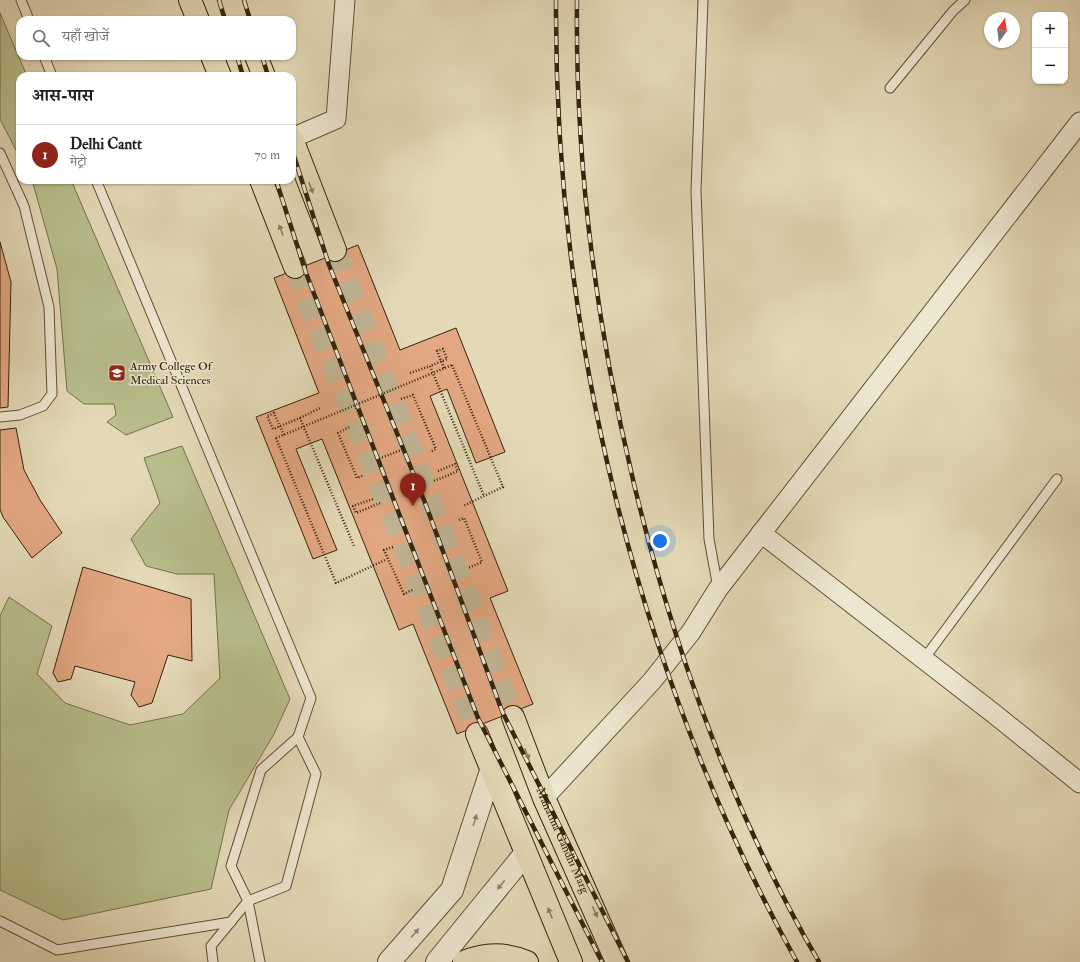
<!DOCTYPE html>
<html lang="hi">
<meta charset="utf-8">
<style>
body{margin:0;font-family:"IM FELL Double Pica","Noto Serif Devanagari",serif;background:#f6f6f6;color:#202124}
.controls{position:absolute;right:12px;top:12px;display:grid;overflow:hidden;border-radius:8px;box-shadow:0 1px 3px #0004}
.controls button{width:36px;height:36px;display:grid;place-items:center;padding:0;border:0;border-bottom:1px solid #e0e0e0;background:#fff;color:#202124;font:20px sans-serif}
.compass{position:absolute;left:984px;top:12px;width:36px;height:36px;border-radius:50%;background:#fff;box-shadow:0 1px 3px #0004;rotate:14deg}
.you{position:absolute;left:660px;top:541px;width:14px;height:14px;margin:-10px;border:3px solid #fff;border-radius:50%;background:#1a73e8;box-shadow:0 0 0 6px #1a73e833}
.badge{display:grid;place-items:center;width:26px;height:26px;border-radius:50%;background:#8f2418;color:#fff;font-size:13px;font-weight:700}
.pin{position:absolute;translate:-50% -33px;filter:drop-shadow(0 1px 2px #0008)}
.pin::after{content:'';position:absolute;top:21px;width:14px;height:12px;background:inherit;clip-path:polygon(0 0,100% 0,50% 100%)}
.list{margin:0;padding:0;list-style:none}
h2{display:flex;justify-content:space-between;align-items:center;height:52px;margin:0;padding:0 16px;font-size:17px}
h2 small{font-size:13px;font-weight:400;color:#757577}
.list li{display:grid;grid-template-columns:26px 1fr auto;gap:12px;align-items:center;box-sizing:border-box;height:60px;padding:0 16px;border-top:1px solid #e0e0e0}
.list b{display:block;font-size:15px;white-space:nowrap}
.list p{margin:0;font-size:13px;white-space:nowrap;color:#757577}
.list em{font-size:13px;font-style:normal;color:#757577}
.icon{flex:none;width:22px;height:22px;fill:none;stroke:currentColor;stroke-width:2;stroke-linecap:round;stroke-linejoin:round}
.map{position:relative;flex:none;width:1080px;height:962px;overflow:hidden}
.search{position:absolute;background:#fff;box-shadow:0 1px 3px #0004;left:16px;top:16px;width:280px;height:44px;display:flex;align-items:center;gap:10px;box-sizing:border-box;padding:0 14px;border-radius:12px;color:#757577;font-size:15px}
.panel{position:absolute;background:#fff;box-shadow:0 1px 3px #0004;left:16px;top:72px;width:280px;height:112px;border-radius:12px}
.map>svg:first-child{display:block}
.green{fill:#b8be8c;stroke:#76704b}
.building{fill:#e3a883;stroke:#35230a}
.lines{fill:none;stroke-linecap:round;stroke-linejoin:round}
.primary-tunnel{stroke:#c1b594;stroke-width:22;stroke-dasharray:22 11;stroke-linecap:butt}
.service-casing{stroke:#615035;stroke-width:11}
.minor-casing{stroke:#615035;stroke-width:21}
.tertiary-casing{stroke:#615035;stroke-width:24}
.primary-casing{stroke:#35230a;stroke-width:24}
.path{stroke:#35230a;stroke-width:2.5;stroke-dasharray:1 2;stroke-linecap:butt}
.service{stroke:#ede6d0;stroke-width:9}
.minor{stroke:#ede6d0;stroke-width:19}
.tertiary{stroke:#ede6d0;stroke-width:22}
.primary{stroke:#e4d9b7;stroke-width:22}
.rail-casing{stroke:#35230a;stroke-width:4.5}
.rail{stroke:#ede6d0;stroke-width:3;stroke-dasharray:9;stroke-linecap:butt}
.path-bridge{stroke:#35230a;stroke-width:2.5;stroke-dasharray:1 2;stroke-linecap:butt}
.oneway{fill:#8c7e60}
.oneway2{fill:#91846d}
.labels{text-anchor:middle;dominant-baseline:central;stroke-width:3;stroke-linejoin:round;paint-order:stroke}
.poi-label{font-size:12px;fill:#35230a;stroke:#ede6d0;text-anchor:start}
.street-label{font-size:12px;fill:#35230a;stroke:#ede6d0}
</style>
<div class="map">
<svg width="1080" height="962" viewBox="0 0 1080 962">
<rect width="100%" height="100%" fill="#e4d9b7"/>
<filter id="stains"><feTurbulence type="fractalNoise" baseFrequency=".005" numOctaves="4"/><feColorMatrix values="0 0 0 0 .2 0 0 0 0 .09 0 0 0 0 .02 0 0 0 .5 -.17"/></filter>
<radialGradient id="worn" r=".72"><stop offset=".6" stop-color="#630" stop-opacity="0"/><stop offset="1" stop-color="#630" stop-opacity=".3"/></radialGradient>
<!-- green -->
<g class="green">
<polygon points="0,13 27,76 20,76 20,158 0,119"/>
<polygon points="32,180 71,180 173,417 126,435 107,422 116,415 114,404 84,404 67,391 57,269"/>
<polygon points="182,446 290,699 274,734 229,810 211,889 63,920 0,890 0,616 9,597 52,626 37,674 65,703 130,725 183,714 220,678 214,574 177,574 146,566 131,539 160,503 144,458"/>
</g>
<!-- building -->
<g class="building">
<polygon points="0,242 11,282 8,407 0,408"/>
<polygon points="358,245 400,350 456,328 505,452 476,463 447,389 430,396 508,591 490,598 533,704 457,734 413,624 399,630 322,439 296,449 337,550 313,559 256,417 319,393 274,278"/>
<polygon points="16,428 24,470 40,500 62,533 32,558 3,517 0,509 0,430"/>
<polygon points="83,567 191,599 192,661 168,655 152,703 139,707 131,695 135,682 75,666 71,679 58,682 53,673"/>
</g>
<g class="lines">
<!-- primary-tunnel -->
<g class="primary-tunnel">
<polyline points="335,250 513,717"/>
<polyline points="295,267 477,734"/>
</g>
<!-- service casing -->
<g class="service-casing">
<g id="service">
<polyline points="21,0 29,20"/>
<polyline points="703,0 696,191 709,539 718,588"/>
<polyline points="44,56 52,76"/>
<polyline points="890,88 953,11 965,0"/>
<polyline points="0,153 24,206 49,307 52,394 43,406 20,415 0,417"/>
<polyline points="96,180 311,698 298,737 316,774 286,886 248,901 260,962"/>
<polyline points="924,659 1057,479"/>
<polyline points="0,921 57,950 231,922"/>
<polyline points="213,962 211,946 248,901 231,866 261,770 298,737"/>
</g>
</g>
<!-- minor casing -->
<g class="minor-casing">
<g id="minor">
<polyline points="292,138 336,119 345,0"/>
<polyline points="761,533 993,713 1080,783"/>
<polyline points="544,798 652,681 691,632 718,589 1080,122"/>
</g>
</g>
<!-- tertiary casing -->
<g class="tertiary-casing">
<g id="tertiary">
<polyline points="389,962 452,890 491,771"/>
<polyline points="437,962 525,854"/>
</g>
</g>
<!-- primary casing -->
<g class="primary-casing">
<g id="primary">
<polyline points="190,0 198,20"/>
<polyline points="231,0 240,20"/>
<polyline points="212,56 220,76"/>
<polyline points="256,56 264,76"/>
<polyline points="292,139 335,250"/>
<polyline points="261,180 295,267"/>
<path id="s1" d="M513,717l31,81 73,164"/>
<polyline points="477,734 571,962"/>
<path d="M464,962c21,-9 42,-9 63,0"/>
</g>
</g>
<!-- path -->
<g class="path">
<polyline points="452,365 503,487 463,506"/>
<polyline points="444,368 437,351 443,349 447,359 430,366 484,496"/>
<polyline points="410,373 430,366"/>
<polyline points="401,399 413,395 436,449 430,452"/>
<polyline points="355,405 378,459 404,449 382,394"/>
<polyline points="300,418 320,408"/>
<polyline points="349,427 338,433 357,478 364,475"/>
<polyline points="284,435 274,413 267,416 273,429 300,418 354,546"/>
<polyline points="276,438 336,583 385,560"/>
<polyline points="434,481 458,471 455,464 438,471"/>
<polyline points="373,499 353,506 356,513 380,503"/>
<polyline points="459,520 464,518 482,562 468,568"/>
<polyline points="393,547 384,550 404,594 414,589"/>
</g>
<!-- service -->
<use href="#service" class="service"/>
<!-- minor -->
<use href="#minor" class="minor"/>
<!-- tertiary -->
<use href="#tertiary" class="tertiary"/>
<!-- primary -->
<use href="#primary" class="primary"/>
<!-- rail casing -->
<g class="rail-casing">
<g id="rail">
<polyline points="219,0 225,20"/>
<polyline points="244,0 250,20"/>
<path d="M556,0c-2,332 80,672 241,962"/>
<path d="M577,0c-2,164 19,325 57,484 40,166 99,330 185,478"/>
<polyline points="237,56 243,76"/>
<polyline points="262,56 268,76"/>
<polyline points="292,150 329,265 424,500 502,711 628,962"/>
<polyline points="276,180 306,273 478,718 602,962"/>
</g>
</g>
<!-- rail -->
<use href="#rail" class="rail"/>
<!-- path-bridge -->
<polyline class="path-bridge" points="276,438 452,365"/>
</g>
<!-- one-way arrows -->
<defs><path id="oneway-solid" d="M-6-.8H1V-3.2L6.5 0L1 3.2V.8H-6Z"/></defs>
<g class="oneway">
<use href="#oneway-solid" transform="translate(311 188) rotate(69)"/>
<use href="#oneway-solid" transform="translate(281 230) rotate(-111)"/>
<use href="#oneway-solid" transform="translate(527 754) rotate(69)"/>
<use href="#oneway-solid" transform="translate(595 912) rotate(66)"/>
<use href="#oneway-solid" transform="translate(550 913) rotate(-113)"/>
</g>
<g class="oneway2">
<use href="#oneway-solid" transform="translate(475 820) rotate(-72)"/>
<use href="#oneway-solid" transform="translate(501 885) rotate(129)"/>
<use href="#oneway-solid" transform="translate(415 933) rotate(-49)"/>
</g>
<!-- icons -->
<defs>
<g id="university-square" transform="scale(0.9)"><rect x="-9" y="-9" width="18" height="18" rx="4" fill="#8f2418" stroke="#ede6d0"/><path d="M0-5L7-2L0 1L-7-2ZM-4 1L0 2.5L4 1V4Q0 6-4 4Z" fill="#fff"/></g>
</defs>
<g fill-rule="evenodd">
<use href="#university-square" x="117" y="373"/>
</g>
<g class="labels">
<!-- poi labels -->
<g class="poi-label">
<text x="130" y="366">Army College Of<tspan x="130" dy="14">Medical Sciences</tspan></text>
</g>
<!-- street labels -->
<g class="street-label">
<text stroke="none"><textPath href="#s1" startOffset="133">Mahatma Gandhi Marg</textPath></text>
</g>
</g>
<rect width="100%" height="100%" filter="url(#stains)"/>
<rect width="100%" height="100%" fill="url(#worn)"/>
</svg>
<div class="controls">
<button>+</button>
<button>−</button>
</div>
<svg class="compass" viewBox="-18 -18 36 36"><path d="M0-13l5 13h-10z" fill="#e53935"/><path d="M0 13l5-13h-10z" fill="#757577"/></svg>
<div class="you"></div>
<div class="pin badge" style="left:413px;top:506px">1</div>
<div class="search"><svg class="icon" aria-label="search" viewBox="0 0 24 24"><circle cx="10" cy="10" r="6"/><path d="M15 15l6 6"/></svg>यहाँ खोजें</div>
<section class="panel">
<h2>आस-पास<small></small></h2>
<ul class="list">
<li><span class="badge">1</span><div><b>Delhi Cantt</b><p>मेट्रो</p></div><em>70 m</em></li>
</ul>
</section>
</div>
